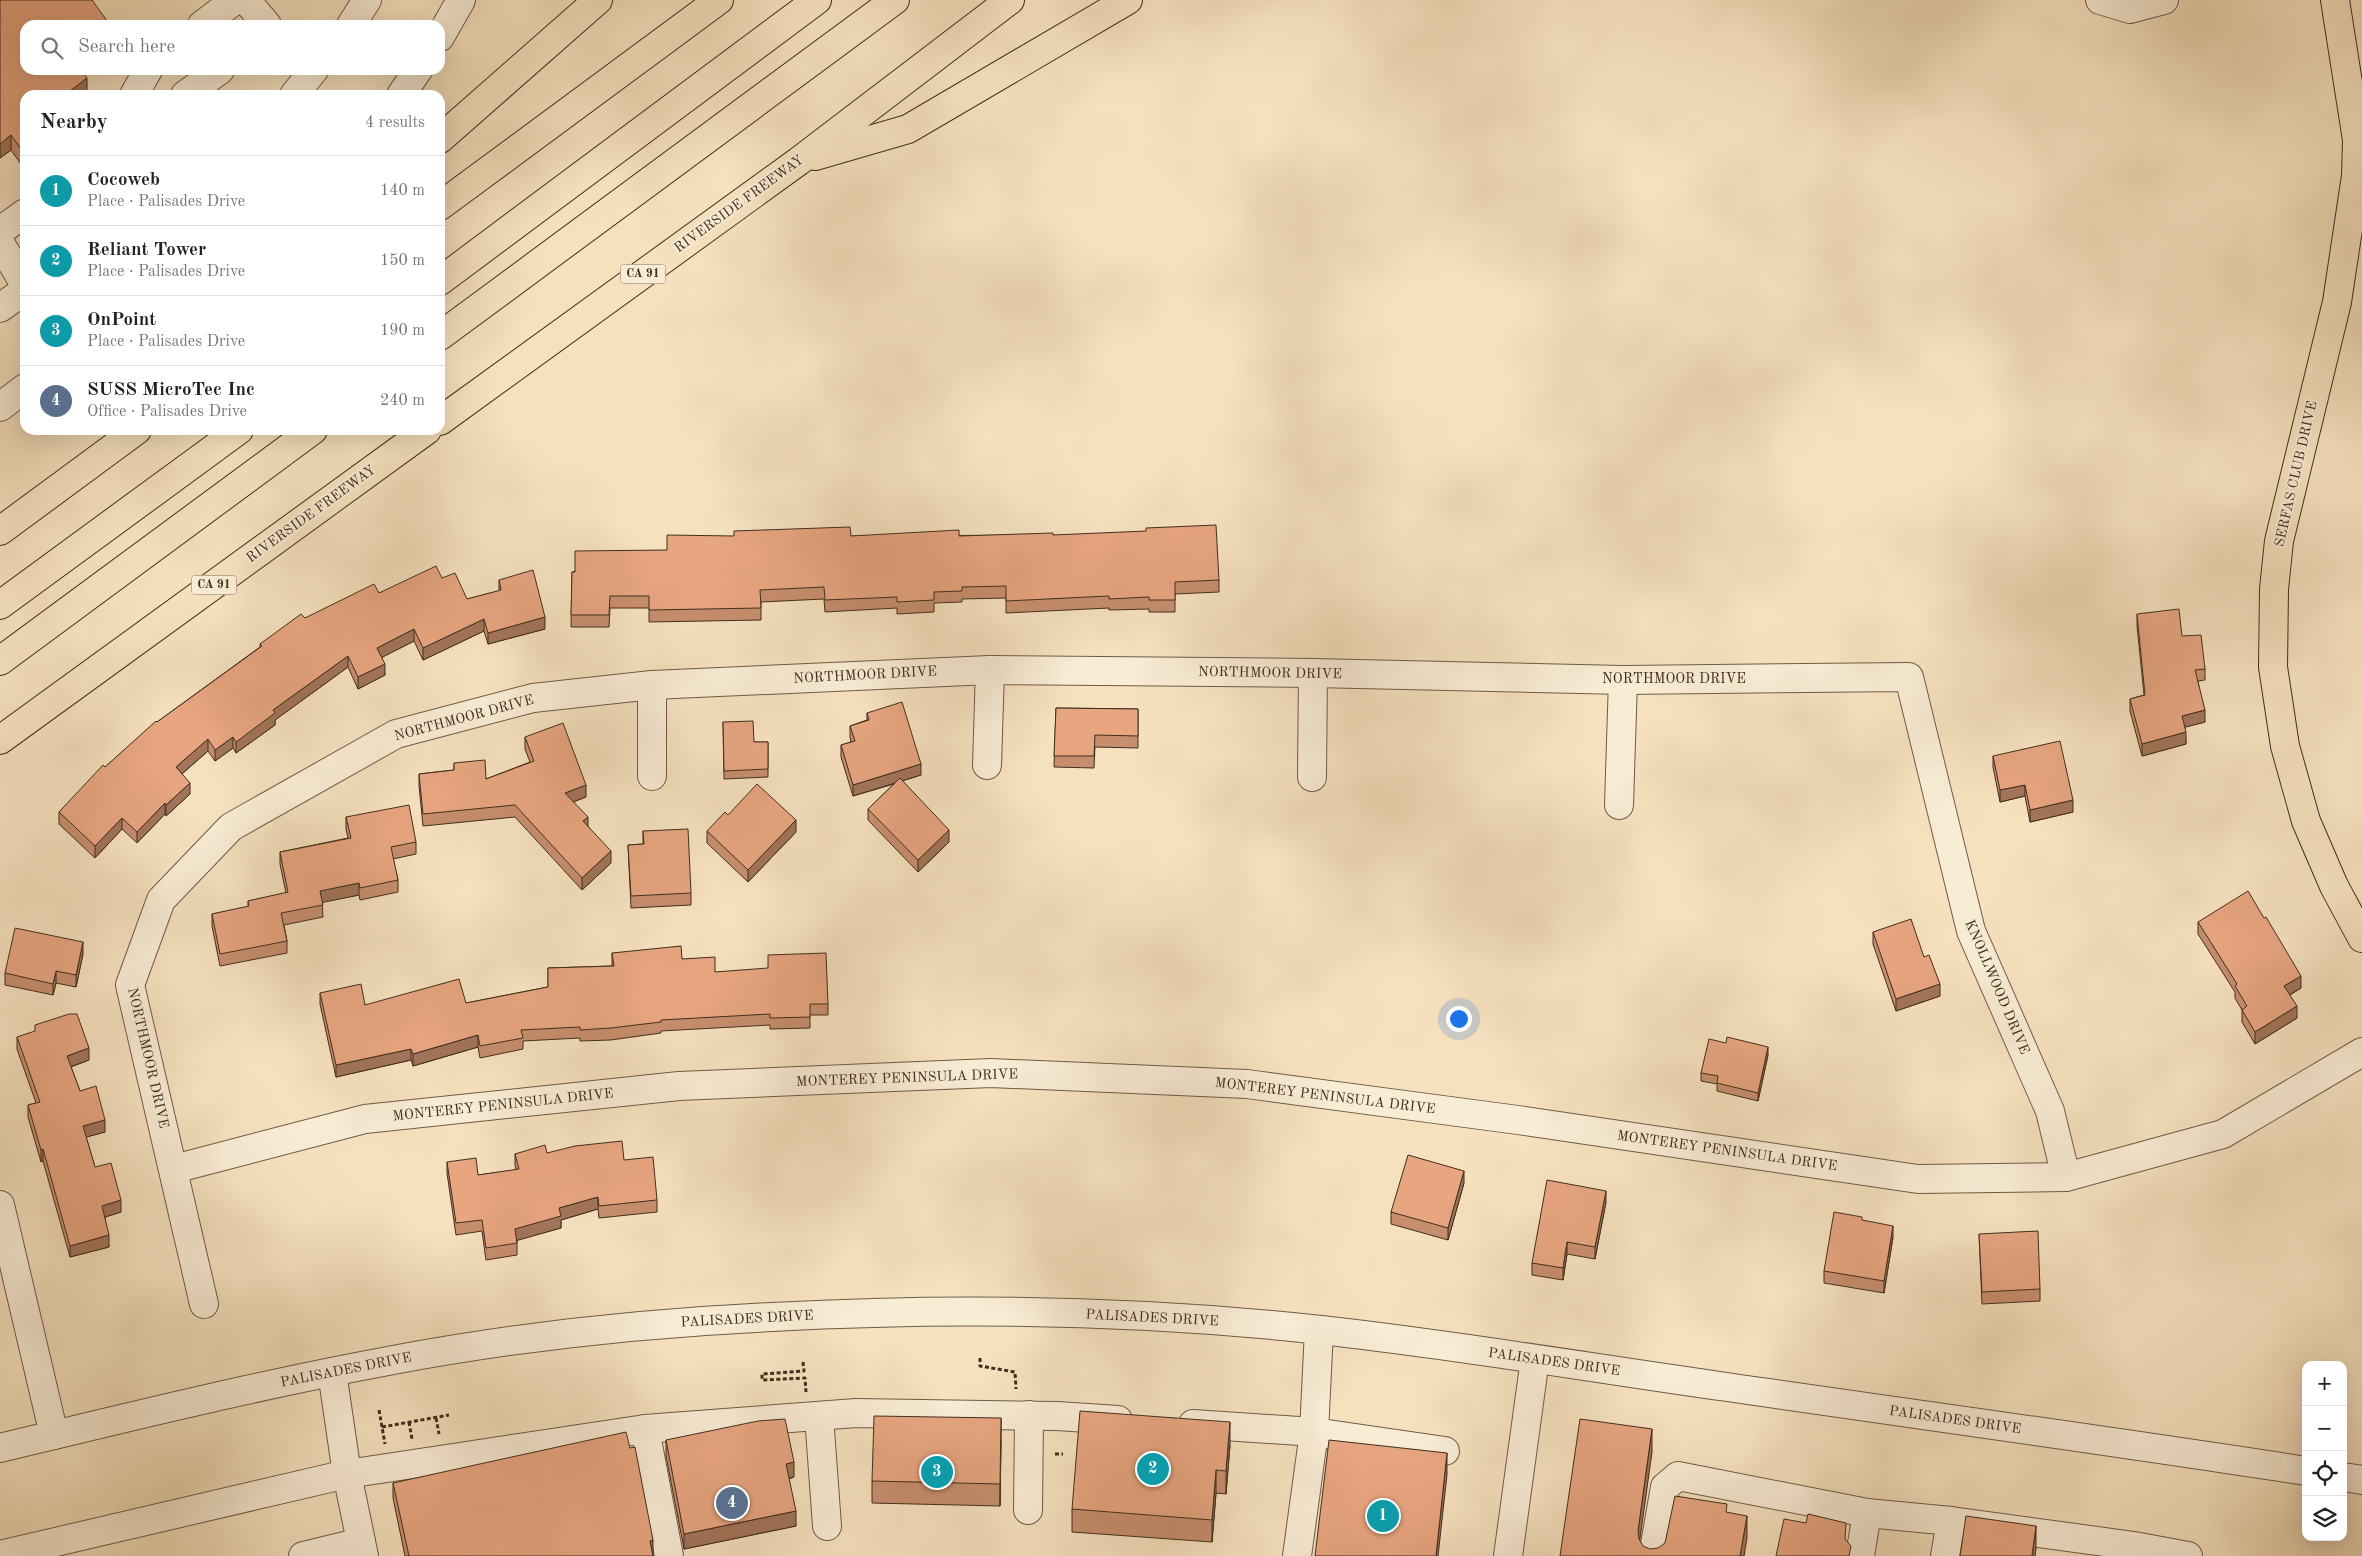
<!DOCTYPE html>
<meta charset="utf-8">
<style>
body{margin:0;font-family:"Old Standard TT",serif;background:#f2f2f2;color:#222}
.controls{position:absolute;right:15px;bottom:15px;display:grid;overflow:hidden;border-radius:10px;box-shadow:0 5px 20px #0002}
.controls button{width:45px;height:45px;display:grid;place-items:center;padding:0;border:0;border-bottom:1px solid #e0e0e0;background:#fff;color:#222;font:25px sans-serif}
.you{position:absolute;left:1458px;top:1018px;width:18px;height:18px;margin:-12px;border:4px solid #fff;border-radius:50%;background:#1a73e8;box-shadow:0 0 0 8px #1a73e833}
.badge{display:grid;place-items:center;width:32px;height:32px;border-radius:50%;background:#8f2418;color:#fff;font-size:16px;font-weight:700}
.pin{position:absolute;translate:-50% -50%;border:2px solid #fff;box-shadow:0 1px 5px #0006}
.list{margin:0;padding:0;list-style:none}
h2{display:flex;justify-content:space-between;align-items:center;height:65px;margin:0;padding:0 20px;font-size:21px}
h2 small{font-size:16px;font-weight:400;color:#767676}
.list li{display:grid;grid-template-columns:32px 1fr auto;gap:15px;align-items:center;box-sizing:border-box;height:70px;padding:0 20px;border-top:1px solid #e0e0e0}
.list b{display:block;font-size:19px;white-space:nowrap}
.list p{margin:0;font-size:16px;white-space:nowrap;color:#767676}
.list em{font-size:16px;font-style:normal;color:#767676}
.icon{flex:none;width:28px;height:28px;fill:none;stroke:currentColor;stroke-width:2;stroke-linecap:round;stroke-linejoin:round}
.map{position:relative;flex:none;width:2362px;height:1556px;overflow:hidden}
.search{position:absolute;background:#fff;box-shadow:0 5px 20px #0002;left:20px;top:20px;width:425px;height:55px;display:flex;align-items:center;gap:12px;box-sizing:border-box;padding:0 18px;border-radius:15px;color:#767676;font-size:19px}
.panel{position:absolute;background:#fff;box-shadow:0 5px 20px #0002;left:20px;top:90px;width:425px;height:345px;border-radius:15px}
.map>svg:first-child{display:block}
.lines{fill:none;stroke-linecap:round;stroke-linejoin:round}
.minor-casing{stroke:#6e5b46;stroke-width:30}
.major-casing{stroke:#402e1e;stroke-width:30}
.highway-casing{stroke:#402e1e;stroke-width:30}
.path{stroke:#402e1e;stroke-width:3;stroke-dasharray:4 2.5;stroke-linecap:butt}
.minor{stroke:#f9ecd5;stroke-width:28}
.major{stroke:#f6e1bf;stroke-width:28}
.highway{stroke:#f6e1bf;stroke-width:28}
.wall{fill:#c78e6e;stroke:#402e1e}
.shaded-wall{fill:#a2745a;stroke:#402e1e}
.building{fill:#e7a580;stroke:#402e1e}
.labels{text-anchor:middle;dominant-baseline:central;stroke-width:4;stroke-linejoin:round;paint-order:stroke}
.shield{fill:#f9ecd5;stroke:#786755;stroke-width:1}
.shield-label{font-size:12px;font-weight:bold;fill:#402e1e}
.street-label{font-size:14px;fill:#402e1e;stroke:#f9ecd5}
</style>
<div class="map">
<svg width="2362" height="1556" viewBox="0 0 2362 1556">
<rect width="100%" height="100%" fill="#f6e1bf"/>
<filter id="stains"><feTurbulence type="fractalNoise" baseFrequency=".004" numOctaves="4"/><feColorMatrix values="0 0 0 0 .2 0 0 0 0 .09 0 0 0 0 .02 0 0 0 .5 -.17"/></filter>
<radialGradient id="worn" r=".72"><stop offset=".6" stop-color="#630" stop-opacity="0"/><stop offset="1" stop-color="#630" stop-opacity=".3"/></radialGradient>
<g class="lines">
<!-- minor casing -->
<g class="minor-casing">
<g id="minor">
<polyline points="246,0 267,25"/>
<polyline points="2100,0 2130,9 2164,0"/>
<polyline points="202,25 235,0"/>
<polyline points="351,25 367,0"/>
<polyline points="440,37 461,0"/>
<polyline points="134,95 148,70"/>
<polyline points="185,95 220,70"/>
<polyline points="294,95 314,70"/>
<polyline points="401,95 418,70"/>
<polyline points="0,231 25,213"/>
<polyline points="0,243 25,285"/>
<polyline points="0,308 25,290"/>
<polyline points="0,407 25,388"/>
<polyline points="987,765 990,670"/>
<polyline points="652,776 652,685"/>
<polyline points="1312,777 1313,673"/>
<polyline points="1619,805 1623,680"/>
<polyline points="174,1169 365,1119 679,1086 991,1073 1247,1084 1518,1120 1918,1179 2066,1177 2223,1134 2362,1052"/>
<polyline points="0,1205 54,1435"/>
<polyline points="204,1304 130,985 161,900 231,827 396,734 533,698 652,685 990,670 1313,673 1623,680 1909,677 1971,931 2050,1111 2066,1177"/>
<polyline points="332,1372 347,1474 364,1556"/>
<polyline points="819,1416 827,1526"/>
<polyline points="1193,1424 1314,1432 1445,1451"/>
<polyline points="645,1429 669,1556"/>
<path d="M0,1448c129,-31 258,-63 388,-87 126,-24 256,-38 384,-44 183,-10 367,-7 549,13 136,15 271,38 406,57 193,28 386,54 579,84"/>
<polyline points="2343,1477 2362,1480"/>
<polyline points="1028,1510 1029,1415"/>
<polyline points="0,1555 347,1474 645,1429 856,1413 1057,1416 1118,1420"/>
<polyline points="303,1556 361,1542"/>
<polyline points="1297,1556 1314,1432 1319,1330"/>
<polyline points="1508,1556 1535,1359"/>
<polyline points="1653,1556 1665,1487 1678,1476 1867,1513 1951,1521 2134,1546 2188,1556"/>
<polyline points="1860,1556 1867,1513"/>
<polyline points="1945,1556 1951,1521"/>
</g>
</g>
<!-- major casing -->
<g class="major-casing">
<polyline id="major" points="2335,0 2357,140 2356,176 2337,302 2279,541 2274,589 2273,667 2285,746 2306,821 2334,886 2362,938"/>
</g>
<!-- highway casing -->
<g class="highway-casing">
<g id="highway">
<polyline points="440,139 598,0"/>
<polyline points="815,156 908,129 1128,0"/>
<polyline points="440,206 719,0"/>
<polyline points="440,281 817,0"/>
<polyline points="440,336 895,0"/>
<polyline points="440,421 799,161 1010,0"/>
<polyline points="0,531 137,430"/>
<polyline points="0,605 239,430"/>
<polyline points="0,661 313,430"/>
<polyline points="0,740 427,430"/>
</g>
</g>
<!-- path -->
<g class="path">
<polyline points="980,1358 980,1366 1015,1372 1016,1389"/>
<polyline points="803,1362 804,1371 762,1374 762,1380 805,1378 806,1392"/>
<polyline points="379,1410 385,1444"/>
<polyline points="436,1418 439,1434"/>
<polyline points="409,1422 412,1439"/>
<polyline points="382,1427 449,1415"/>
<polyline points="1055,1454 1063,1454"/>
</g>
<!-- minor -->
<use href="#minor" class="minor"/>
<!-- major -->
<use href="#major" class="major"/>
<!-- highway -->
<use href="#highway" class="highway"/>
</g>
<!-- wall -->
<g class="wall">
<polygon points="0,0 25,25 87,93 85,95 25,95 21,164 11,150 0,158"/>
<polygon points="1053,535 1219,580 1219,592 1175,594 1175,612 1149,612 1149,609 1109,610 1109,608 1006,613 1006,598 962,599 962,602 934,603 934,612 897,614 897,608 825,612 824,599 761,602 761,620 649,622 649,608 610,608 609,627 571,627 572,572 667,550 851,536"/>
<polygon points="442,578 467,599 499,591 499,580 545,629 488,644 484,631 423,660 414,641 382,657 385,675 358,689 348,667 275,720 275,725 236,753 233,748 215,761 208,751 182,774 190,794 166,816 165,814 137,843 122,829 95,858 59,824 59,812 105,767 157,722 260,647 260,644 305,618 379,593"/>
<polygon points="2137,614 2182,636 2205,669 2205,680 2198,681 2205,722 2185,727 2186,744 2142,756 2130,711 2130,699 2144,695 2137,626"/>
<polygon points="1056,708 1138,709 1138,748 1095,747 1094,768 1054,767"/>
<polygon points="867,713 921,775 902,781 949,842 918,872 868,820 868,809 894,784 853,796 841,757 841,745 851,742 850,737 850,726 867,720"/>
<polygon points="723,722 754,742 768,742 768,777 724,779"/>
<polygon points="525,737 586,797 573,802 611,863 582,890 515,817 423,826 419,786 419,774 454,770 454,763 486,779 530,762 525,749"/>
<polygon points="1993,756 2073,812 2030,822 2025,796 2000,802 1993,767"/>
<polygon points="728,815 796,832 748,882 707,843 707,831"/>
<polygon points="346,817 416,842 416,854 393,859 398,880 398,892 360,900 359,895 322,902 323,917 284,925 287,941 287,953 220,966 212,926 212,914 248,907 248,901 286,893 280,864 280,852 348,838 346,829"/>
<polygon points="643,831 691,893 691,905 631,908 628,845 643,844"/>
<polygon points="2198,922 2301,988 2290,995 2297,1018 2255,1044 2242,1022 2242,1010 2235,998 2235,992 2198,934"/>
<polygon points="1873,932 1924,957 1940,996 1896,1011 1873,944"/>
<polygon points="612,953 682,959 715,972 828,1004 828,1015 810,1015 810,1028 770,1029 770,1025 661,1031 661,1033 611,1040 580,1041 580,1038 523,1041 523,1049 480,1058 478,1047 413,1066 411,1060 336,1077 320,1004 320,993 365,1005 466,1003 548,987 548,968 612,966"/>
<polygon points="83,954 76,987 56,983 53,995 5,985 5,973"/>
<polygon points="17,1037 89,1060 71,1067 80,1091 105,1132 86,1137 95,1167 121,1212 105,1217 109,1247 70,1257 43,1161 41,1162 28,1117 28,1105 36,1103 17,1049"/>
<polygon points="1768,1055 1758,1101 1717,1091 1717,1084 1701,1081 1701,1073"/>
<polygon points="547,1153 624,1160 657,1200 657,1212 599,1218 598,1209 561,1220 561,1228 517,1240 517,1255 486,1260 482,1231 456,1235 447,1173 447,1162 478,1175 516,1170 515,1165 515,1154"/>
<polygon points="1464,1183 1448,1240 1391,1224 1391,1212"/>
<polygon points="1606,1202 1595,1259 1567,1254 1563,1280 1532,1275 1532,1263"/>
<polygon points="1862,1220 1893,1237 1884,1293 1824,1283 1824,1271"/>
<polygon points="1979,1234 2040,1289 2040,1301 1982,1304"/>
<polygon points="666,1440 794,1477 789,1479 796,1526 684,1549 666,1456"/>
<polygon points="1001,1441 1000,1506 872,1503 872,1481"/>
<polygon points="1230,1445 1226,1494 1216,1493 1212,1542 1072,1532 1072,1509"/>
<polygon points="393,1483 653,1556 405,1556 393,1498"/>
</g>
<!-- shaded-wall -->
<g class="shaded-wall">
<polygon points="87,78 87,93 85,95 65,95"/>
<polygon points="11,135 11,150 0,158 0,144"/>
<polygon points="25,146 25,160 21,164 21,149"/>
<polygon points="545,617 545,629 488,644 488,633"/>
<polygon points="484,619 484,631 423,660 423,648"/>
<polygon points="414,629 414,641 377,660 377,648"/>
<polygon points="348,656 348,667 275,720 275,725 236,753 236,742 273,710"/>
<polygon points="385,664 385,675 358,689 358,677"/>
<polygon points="2205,710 2205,722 2182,728 2182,716"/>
<polygon points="2186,732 2186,744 2142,756 2142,744"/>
<polygon points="233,737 233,748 215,761 215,750"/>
<polygon points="208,739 208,751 176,779 176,767"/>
<polygon points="921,764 921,775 853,796 853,785"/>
<polygon points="190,783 190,794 166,816 166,805"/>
<polygon points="586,785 586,797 565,805 565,793"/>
<polygon points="2025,785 2025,796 2000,802 2000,790"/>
<polygon points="2073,800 2073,812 2030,822 2030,810"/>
<polygon points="165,803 165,814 137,843 137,832"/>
<polygon points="588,817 588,829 583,821"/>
<polygon points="122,818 122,829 95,858 95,846"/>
<polygon points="796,820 796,832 748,882 748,870"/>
<polygon points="949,830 949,842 918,872 918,860"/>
<polygon points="611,851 611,863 582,890 582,878"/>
<polygon points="359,883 359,895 320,903 320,891"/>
<polygon points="83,942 83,954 76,987 76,975"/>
<polygon points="56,971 56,983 53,995 53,984"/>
<polygon points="2301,976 2301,988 2284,998 2284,986"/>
<polygon points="1940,984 1940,996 1896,1011 1896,999"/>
<polygon points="2297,1006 2297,1018 2255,1044 2255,1032"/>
<polygon points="478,1035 478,1047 413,1066 413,1054"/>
<polygon points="1768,1047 1768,1055 1758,1101 1758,1093"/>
<polygon points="89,1048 89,1060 67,1068 67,1056"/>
<polygon points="411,1049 411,1060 336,1077 336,1065"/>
<polygon points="105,1120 105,1132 83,1138 83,1126"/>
<polygon points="43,1149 43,1161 41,1162 41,1150"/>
<polygon points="1464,1171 1464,1183 1448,1240 1448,1228"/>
<polygon points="1606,1191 1606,1202 1595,1259 1595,1247"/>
<polygon points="598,1197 598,1209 561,1220 561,1228 515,1241 515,1229 559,1208"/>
<polygon points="121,1200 121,1212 102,1218 102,1206"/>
<polygon points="1893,1226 1893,1237 1884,1293 1884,1281"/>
<polygon points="109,1235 109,1247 70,1257 70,1246"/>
<polygon points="1567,1242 1567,1254 1563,1280 1563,1268"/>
<polygon points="1001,1418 1001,1441 1000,1506 1000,1484"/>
<polygon points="1230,1422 1230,1445 1226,1494 1226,1471"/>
<polygon points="1652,1429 1652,1452 1638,1553 1638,1531"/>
<polygon points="1447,1453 1447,1475 1438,1556 1436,1556"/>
<polygon points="794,1462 794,1477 786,1479 786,1464"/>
<polygon points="1216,1470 1216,1493 1212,1542 1212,1520"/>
<polygon points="796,1511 796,1526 684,1549 684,1534"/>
<polygon points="1747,1516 1747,1538 1744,1556 1740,1556"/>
<polygon points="2036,1526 2036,1549 2035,1556 2032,1556"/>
<polygon points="653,1540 653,1556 650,1541"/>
</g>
<!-- building -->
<g class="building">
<polygon points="0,0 92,0 110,25 25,25 25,70 81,70 87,78 65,95 25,95 25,146 21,149 11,135 0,144"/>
<polygon points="1216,525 1219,580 1175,582 1175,600 1149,600 1149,597 1109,599 1109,596 1006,601 1006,586 962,587 962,591 934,592 934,600 897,602 897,597 825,600 824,587 760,590 761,608 649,610 649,596 610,596 609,615 571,615 572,572 575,572 575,551 667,550 667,535 734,536 734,531 850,527 851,536 959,530 959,536 1053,533 1053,535 1146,531 1146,528"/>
<polygon points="436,566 442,578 455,573 467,599 501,590 499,580 533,570 545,617 488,633 484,619 423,648 414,629 377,648 385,664 358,677 348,656 273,710 275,713 236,742 233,737 215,750 208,739 176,767 190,783 166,805 165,803 137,832 122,818 95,846 59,812 103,765 105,767 156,721 157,722 262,646 260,644 301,614 305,618 374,584 379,593"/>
<polygon points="2179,609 2182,636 2201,635 2205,669 2195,670 2205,710 2182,716 2186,732 2142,744 2130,699 2145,695 2137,614"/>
<polygon points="902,702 921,764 853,785 841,745 855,741 850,726 869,720 867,713"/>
<polygon points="1056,708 1138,709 1138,736 1095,735 1094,756 1054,756"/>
<polygon points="753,721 754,742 768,742 768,769 724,771 723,722"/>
<polygon points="563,723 586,785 565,793 588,817 583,821 611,851 582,878 515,805 423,814 419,774 454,770 454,763 485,760 486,779 534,761 525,737"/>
<polygon points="2060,741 2073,800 2030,810 2025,785 2000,790 1993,756"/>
<polygon points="900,778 949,830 918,860 868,809"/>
<polygon points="757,784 796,820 748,870 707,831 725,812 728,815"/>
<polygon points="409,805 416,842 391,847 398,880 360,888 359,883 320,891 323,905 281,913 287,941 220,954 212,914 249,906 248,901 288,892 280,852 351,838 346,817"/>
<polygon points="688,829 691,893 631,896 628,845 644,844 643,831"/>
<polygon points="2248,891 2264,918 2266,917 2301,976 2284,986 2297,1006 2255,1032 2242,1010 2247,1006 2235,986 2237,984 2198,922"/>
<polygon points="1911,919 1924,957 1929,955 1940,984 1896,999 1873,932"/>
<polygon points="15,928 83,942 76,975 56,971 53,984 5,973"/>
<polygon points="681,946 682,959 715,957 715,972 768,968 768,955 826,953 828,1004 810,1004 810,1017 770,1018 770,1014 661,1020 661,1022 611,1028 580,1030 580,1027 521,1030 523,1038 480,1046 478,1035 413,1054 411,1049 336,1065 320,993 361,984 365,1005 459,979 466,1003 548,987 548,968 614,966 612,953"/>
<polygon points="69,1014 77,1014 89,1048 67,1056 80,1091 96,1086 105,1120 83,1126 95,1167 111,1163 121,1200 102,1206 109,1235 70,1246 43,1149 41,1150 28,1105 40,1102 17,1037 35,1031 35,1025"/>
<polygon points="1727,1037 1768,1047 1758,1093 1717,1083 1718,1076 1701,1073 1709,1039 1726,1043"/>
<polygon points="622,1141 624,1160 653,1157 657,1200 599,1206 598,1197 559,1208 561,1216 515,1229 517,1243 486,1248 482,1220 456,1223 447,1162 476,1158 478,1175 519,1169 515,1154 545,1145 547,1153 575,1146"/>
<polygon points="1408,1155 1464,1171 1448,1228 1391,1212"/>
<polygon points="1547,1180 1606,1191 1595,1247 1567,1242 1563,1268 1532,1263"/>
<polygon points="1834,1212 1862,1217 1862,1220 1893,1226 1884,1281 1824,1271"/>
<polygon points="2038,1231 2040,1289 1982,1292 1979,1234"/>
<polygon points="1080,1411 1230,1422 1226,1471 1216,1470 1212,1520 1072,1509"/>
<polygon points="874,1416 1001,1418 1000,1484 872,1481"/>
<polygon points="785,1419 794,1462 786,1464 796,1511 684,1534 666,1440 758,1421"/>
<polygon points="1580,1419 1652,1429 1638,1531 1639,1539 1643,1546 1650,1549 1658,1548 1665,1543 1675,1496 1727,1504 1726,1512 1747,1516 1740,1556 1560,1556"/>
<polygon points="626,1432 630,1448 635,1447 653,1540 650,1541 653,1556 409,1556 393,1483"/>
<polygon points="1329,1440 1447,1453 1436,1556 1315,1556"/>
<polygon points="1808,1514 1846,1523 1845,1539 1851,1546 1849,1556 1776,1556 1784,1519 1806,1523"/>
<polygon points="1966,1516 2036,1526 2032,1556 1960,1556"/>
</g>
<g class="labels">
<!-- shield labels -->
<g class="shield">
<rect x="620.5" y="264.5" width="45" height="19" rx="4"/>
<rect x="191.5" y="575.5" width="45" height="19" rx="4"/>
</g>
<g class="shield-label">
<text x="643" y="274">CA 91</text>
<text x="214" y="585">CA 91</text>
</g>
<!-- street labels -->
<g class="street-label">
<text transform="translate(739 204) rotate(-36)">RIVERSIDE FREEWAY</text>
<text transform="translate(2296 474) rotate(-77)">SERFAS CLUB DRIVE</text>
<text transform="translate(311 514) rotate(-36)">RIVERSIDE FREEWAY</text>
<text transform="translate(1270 673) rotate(1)">NORTHMOOR DRIVE</text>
<text transform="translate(865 675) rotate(-3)">NORTHMOOR DRIVE</text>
<text x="1674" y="679">NORTHMOOR DRIVE</text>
<text transform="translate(464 718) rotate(-15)">NORTHMOOR DRIVE</text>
<text transform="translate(1997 987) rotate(67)">KNOLLWOOD DRIVE</text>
<text transform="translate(148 1058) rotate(77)">NORTHMOOR DRIVE</text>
<text transform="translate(907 1078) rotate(-2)">MONTEREY PENINSULA DRIVE</text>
<text transform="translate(1325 1096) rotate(7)">MONTEREY PENINSULA DRIVE</text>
<text transform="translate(503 1105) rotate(-6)">MONTEREY PENINSULA DRIVE</text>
<text transform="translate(1727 1151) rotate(8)">MONTEREY PENINSULA DRIVE</text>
<text transform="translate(1152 1318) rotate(3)">PALISADES DRIVE</text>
<text transform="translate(747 1319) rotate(-3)">PALISADES DRIVE</text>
<text transform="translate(1554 1362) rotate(8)">PALISADES DRIVE</text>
<text transform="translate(346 1370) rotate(-11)">PALISADES DRIVE</text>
<text transform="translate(1955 1420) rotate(8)">PALISADES DRIVE</text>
</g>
</g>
<rect width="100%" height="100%" filter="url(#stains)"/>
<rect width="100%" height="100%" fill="url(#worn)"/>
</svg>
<div class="controls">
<button>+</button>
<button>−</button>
<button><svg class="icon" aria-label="locate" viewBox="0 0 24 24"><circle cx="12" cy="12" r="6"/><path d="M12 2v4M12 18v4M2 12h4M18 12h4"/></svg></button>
<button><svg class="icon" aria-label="layers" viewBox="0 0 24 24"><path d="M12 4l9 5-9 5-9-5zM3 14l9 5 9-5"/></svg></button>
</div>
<div class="you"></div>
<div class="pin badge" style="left:1383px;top:1516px;background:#0f9aa8">1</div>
<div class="pin badge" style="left:1153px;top:1469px;background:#0f9aa8">2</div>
<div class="pin badge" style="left:937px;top:1472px;background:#0f9aa8">3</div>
<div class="pin badge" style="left:732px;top:1503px;background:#5c6f8a">4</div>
<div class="search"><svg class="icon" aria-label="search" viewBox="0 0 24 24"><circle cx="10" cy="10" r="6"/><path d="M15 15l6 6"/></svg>Search here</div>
<section class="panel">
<h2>Nearby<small>4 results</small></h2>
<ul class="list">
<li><span class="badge" style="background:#0f9aa8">1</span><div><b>Cocoweb</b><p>Place · Palisades Drive</p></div><em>140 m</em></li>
<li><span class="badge" style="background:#0f9aa8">2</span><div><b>Reliant Tower</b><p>Place · Palisades Drive</p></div><em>150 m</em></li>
<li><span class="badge" style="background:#0f9aa8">3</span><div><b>OnPoint</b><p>Place · Palisades Drive</p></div><em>190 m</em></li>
<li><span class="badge" style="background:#5c6f8a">4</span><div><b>SUSS MicroTec Inc</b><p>Office · Palisades Drive</p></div><em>240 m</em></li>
</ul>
</section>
</div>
